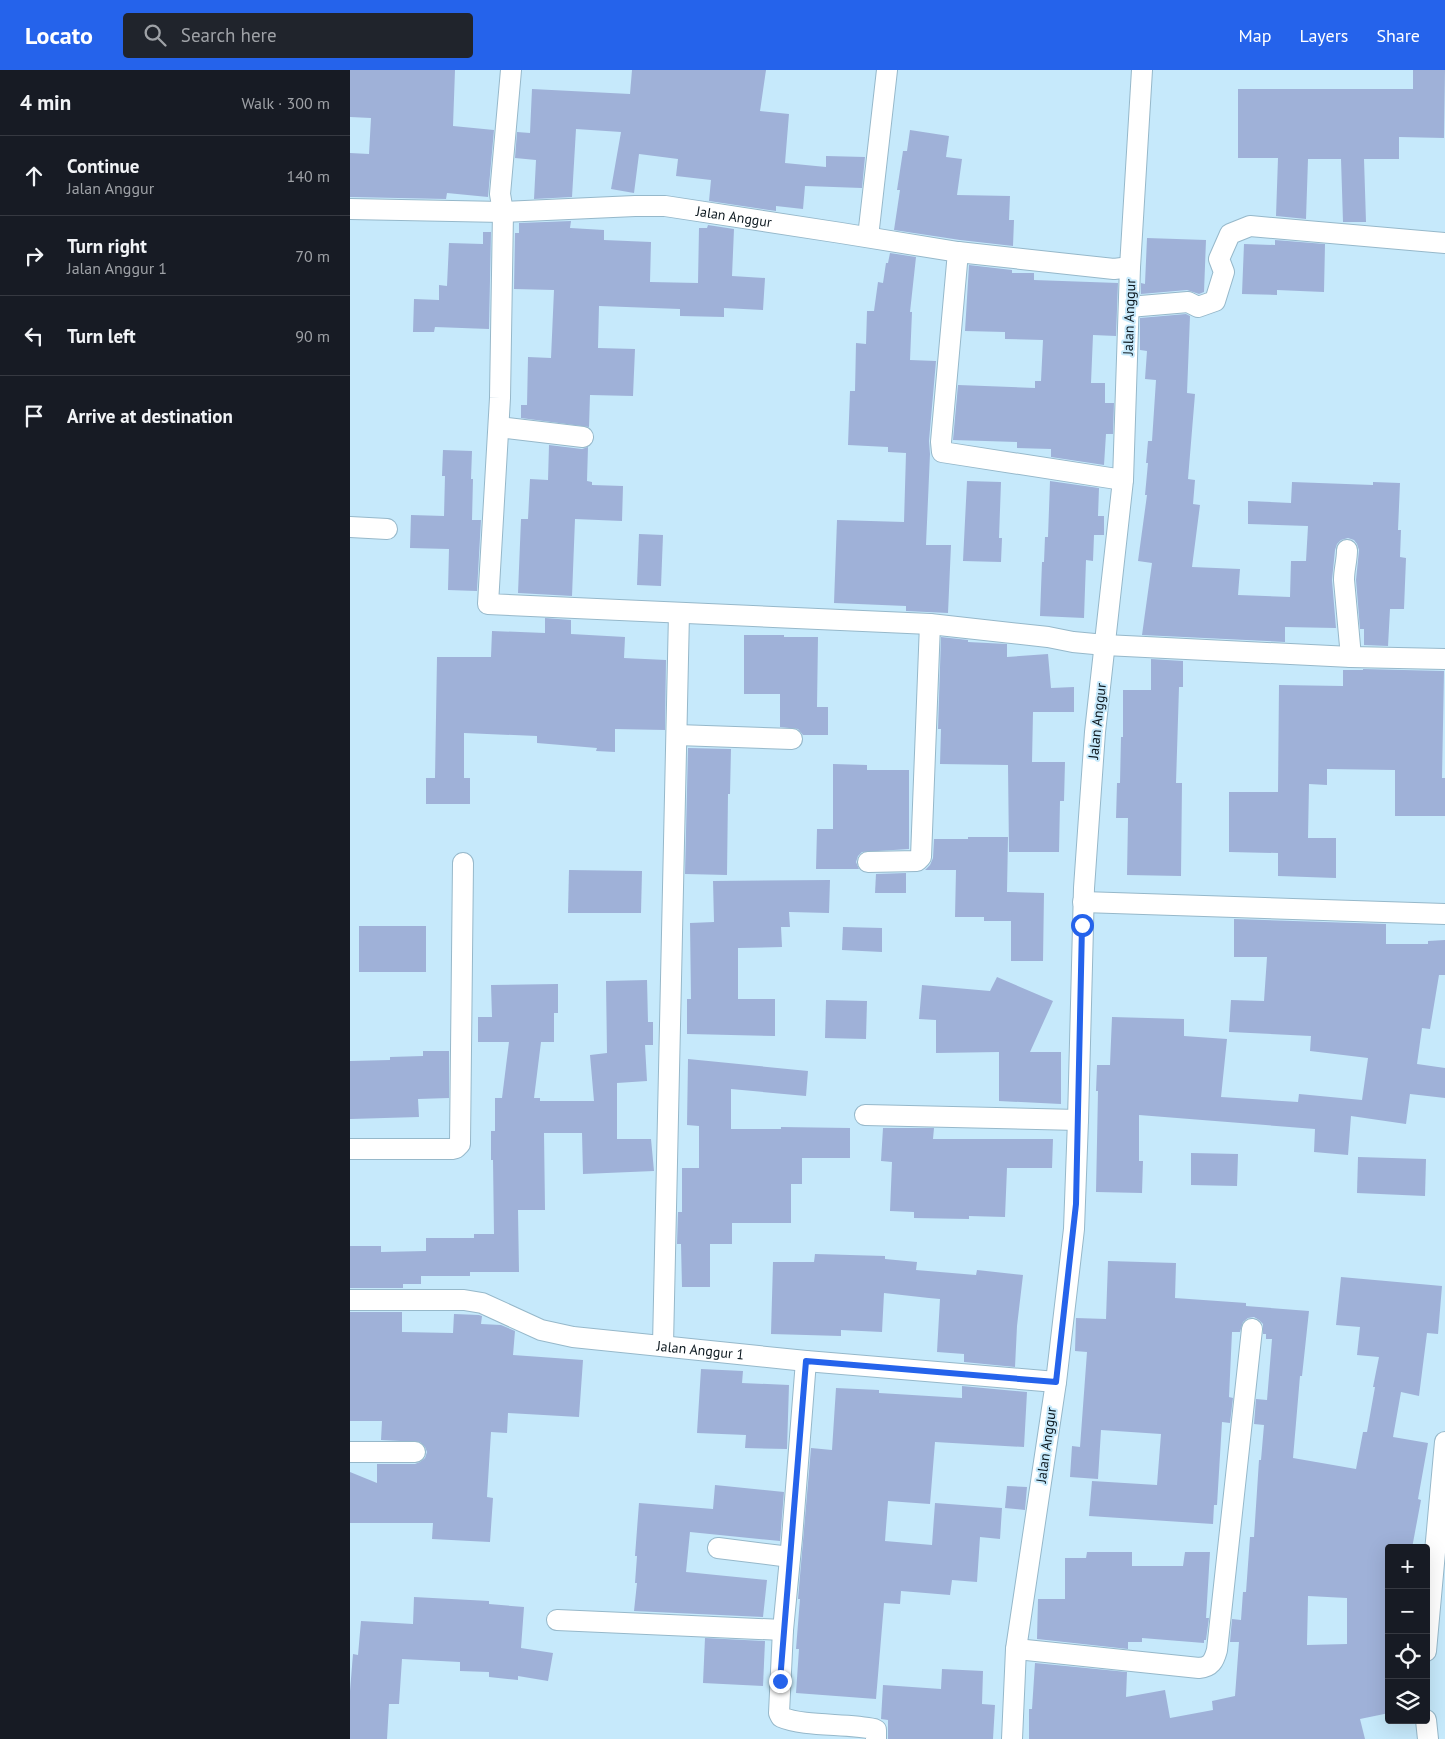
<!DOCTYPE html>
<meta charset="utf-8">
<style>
body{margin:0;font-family:"PT Sans",sans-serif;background:#20242c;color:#f1f3f6}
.controls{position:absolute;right:15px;bottom:15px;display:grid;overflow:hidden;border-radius:5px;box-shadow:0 5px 20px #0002}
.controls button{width:45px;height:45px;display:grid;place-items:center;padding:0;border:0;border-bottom:1px solid #363941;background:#171b24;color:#f1f3f6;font:25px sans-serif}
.stop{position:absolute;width:15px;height:15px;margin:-11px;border:4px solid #2563eb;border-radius:50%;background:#fff}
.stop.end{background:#2563eb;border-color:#fff;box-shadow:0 1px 5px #0008}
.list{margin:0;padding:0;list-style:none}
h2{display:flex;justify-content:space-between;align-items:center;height:65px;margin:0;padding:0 20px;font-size:21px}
h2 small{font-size:16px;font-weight:400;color:#9ea1a6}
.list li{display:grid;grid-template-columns:32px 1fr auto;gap:15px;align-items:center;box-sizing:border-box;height:80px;padding:0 20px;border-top:1px solid #363941}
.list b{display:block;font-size:19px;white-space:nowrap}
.list p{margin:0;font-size:16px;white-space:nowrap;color:#9ea1a6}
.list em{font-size:16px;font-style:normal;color:#9ea1a6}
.icon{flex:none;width:28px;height:28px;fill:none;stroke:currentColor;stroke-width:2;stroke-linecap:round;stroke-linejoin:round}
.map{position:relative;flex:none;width:1095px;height:1669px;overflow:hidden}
header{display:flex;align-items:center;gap:30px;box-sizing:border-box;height:70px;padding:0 25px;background:#2563eb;color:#fff}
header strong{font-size:24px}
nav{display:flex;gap:28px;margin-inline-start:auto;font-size:18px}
.search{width:350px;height:45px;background:#20242c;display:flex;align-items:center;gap:12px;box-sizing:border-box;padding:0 18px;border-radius:5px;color:#9ea1a6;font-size:19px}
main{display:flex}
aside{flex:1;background:#171b24}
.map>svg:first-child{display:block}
.building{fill:#9fb1d8;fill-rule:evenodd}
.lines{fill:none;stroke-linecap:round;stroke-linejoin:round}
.minor-casing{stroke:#96b8ca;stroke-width:22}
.minor{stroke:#fff;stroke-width:20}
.route{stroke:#2563eb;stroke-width:6}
.labels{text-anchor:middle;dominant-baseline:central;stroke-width:4;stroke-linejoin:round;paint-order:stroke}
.street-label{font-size:14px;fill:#0c181f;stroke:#c6e9fb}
</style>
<header>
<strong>Locato</strong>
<div class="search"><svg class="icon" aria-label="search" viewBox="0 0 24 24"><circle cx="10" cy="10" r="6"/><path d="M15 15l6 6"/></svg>Search here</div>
<nav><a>Map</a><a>Layers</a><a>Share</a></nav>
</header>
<main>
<aside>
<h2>4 min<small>Walk · 300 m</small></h2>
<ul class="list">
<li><svg class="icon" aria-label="ahead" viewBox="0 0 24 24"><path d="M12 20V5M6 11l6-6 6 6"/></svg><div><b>Continue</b><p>Jalan Anggur</p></div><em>140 m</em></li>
<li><svg class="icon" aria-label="right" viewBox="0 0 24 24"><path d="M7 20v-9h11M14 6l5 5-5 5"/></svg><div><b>Turn right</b><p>Jalan Anggur 1</p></div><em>70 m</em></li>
<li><svg class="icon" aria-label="left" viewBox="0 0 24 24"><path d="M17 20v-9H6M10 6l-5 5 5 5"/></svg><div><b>Turn left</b></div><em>90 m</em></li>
<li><svg class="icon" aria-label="arrive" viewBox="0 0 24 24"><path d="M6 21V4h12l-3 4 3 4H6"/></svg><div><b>Arrive at destination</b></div></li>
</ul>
</aside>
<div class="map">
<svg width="1095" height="1669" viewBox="0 0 1095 1669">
<rect width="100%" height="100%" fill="#c6e9fb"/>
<!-- building -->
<g class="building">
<polygon points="0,0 105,0 103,56 144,60 138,127 97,123 96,129 0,127 0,83 19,84 21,48 0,47"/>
<polygon points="282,0 416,0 410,41 439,44 435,93 476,97 476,86 515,87 512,118 455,116 453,139 426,136 426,141 359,131 361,110 326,106 328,89 289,84 284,123 261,119 271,62 226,59 222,127 184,129 186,90 165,88 167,62 180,63 182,19 280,24"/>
<polygon points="1063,0 1095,0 1094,68 1049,67 1049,89 1014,89 1016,152 993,152 991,89 958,89 956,149 926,146 928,88 888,88 888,19 1063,19"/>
<polygon points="560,60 599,66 596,87 612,89 607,125 660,126 659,150 664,150 663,176 610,170 544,160 550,120 547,120 553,81 557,81"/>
<polygon points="221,151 220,158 254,160 254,170 301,172 300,212 348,213 349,158 357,158 358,155 384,159 382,206 415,208 413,240 374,238 374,247 330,246 330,239 249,236 248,278 285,279 283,326 240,325 239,357 171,348 171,335 177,335 178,287 201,288 204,220 164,219 165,163 169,163 169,153"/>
<polygon points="133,162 141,162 139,259 85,257 84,262 63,262 64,229 89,230 89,215 97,216 99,173 133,174"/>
<polygon points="797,168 856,170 854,222 849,224 837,220 791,224 791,213 795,214"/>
<polygon points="925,170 975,174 974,222 927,220 927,225 892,224 894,174 925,175"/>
<polygon points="540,183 566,187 560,242 562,242 560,290 586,291 579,371 580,384 576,475 601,475 598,543 556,541 556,536 484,533 487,450 554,452 556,383 538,382 538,377 498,375 500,321 505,321 506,273 516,274 517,241 524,241 528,212 533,213 536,193 538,193"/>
<polygon points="619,195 662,200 662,203 684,203 684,210 768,213 766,266 743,265 741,313 755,313 755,333 764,333 763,364 756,364 754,395 701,387 701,379 667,378 667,372 603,370 608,315 685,318 685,311 691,311 693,270 655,269 655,262 615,261"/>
<polygon points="836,244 840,246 837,323 845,324 838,409 845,410 843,434 850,435 842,497 890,499 888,525 940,527 941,491 956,491 958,456 898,454 898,431 941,433 942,412 1023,415 1023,412 1050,413 1048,460 1051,460 1050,487 1056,488 1054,539 1040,539 1038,576 1014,575 1014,559 1010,559 1006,510 1009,480 1007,474 1004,470 998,468 991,470 987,474 985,480 982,510 986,558 935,557 935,572 792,565 802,493 788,491 797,425 795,425 798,393 796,393 798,371 802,371 806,310 795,309 797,281 790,280 790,248"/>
<polygon points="199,375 232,379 238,377 237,411 242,412 242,415 273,416 272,451 225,449 222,526 168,523 171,449 178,449 180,409 198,410"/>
<polygon points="93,380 122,381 121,409 123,409 122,450 131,450 127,521 98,520 99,479 60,478 61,445 94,446 95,406 92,406"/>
<polygon points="617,411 651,412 649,468 652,468 651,492 613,491"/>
<polygon points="700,411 749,418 748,446 754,446 754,465 744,465 743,491 736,490 734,548 690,546 692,492 694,492 695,467 698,467"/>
<polygon points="289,464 313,465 311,516 287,515"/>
<polygon points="195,548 221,550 221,564 275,567 274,588 316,590 315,660 265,659 265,682 246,681 247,678 187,673 187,666 114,663 114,708 120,708 120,734 76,734 76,708 85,708 87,587 141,587 142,561 195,563"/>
<polygon points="394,565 434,565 434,567 468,567 467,637 478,637 478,665 453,665 448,659 430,657 430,624 394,624"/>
<polygon points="591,567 618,570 618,572 657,574 657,587 698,584 701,618 724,617 724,642 683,642 682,692 715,692 714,731 710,731 709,782 659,782 658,695 590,694 591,659 588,659"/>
<polygon points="801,589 833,591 833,617 829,617 826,713 832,713 831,806 777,805 778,748 766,748 767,713 770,713 771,667 773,667 773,620 801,620"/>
<polygon points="1013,599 1094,601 1092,708 1095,708 1095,746 1045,746 1045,700 977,699 977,715 959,714 958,768 986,768 986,808 928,806 928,783 879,782 879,722 928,722 929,615 993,616 993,600 1013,600"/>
<polygon points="338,678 381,679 380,724 378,724 377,805 335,804"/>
<polygon points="483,694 517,695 517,700 559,700 559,779 512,782 508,786 506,792 509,799 466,799 467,759 483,759"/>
<polygon points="618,767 658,767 657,822 694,823 693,891 661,891 661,851 634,851 634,847 605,847 606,800 575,800 580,795 583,788 584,769 618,769"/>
<polygon points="219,800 292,801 291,843 218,843"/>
<polygon points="556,803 556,823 525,823 526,804"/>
<polygon points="480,810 479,843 439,842 440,857 431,857 432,877 388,878 388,929 425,929 425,966 337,964 337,929 341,929 340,853 364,852 363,811"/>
<polygon points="884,849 1036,854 1036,874 1078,874 1078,871 1095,870 1095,905 1089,905 1080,959 1072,958 1067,994 1095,998 1095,1028 1060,1024 1056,1054 1001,1046 998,1085 964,1082 965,1059 789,1045 789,1091 793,1091 792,1123 746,1122 748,1021 746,1021 747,995 760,995 762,947 834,949 834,966 877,969 871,1027 948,1032 949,1024 1012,1030 1018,988 960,981 961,966 879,962 881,930 914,931 917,887 884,887"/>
<rect x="9" y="856" width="67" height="46"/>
<polygon points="493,857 532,858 532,882 492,880"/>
<polygon points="647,907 703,931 680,982 711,982 711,1034 649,1031 649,982 586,983 586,950 569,949 572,915 640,921"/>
<polygon points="297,910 298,952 303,952 303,975 295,975 297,1011 267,1013 267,1069 301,1069 304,1101 233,1104 232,1063 194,1063 195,1140 168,1140 169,1202 120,1202 120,1206 71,1206 71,1214 53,1214 53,1218 0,1218 0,1176 31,1176 31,1182 76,1181 76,1168 124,1168 124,1164 144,1164 143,1090 141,1090 141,1061 145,1061 145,1028 152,1028 159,972 128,972 128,947 142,947 141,915 208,914 208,943 204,943 204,972 191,972 184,1028 190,1028 190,1031 244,1031 240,985 257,983 256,911"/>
<polygon points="476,930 517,931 516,969 475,968"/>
<polygon points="73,981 99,981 99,1028 68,1029 69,1047 0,1049 0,991 40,990 40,987 73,986"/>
<polygon points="338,989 458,1001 456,1026 381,1019 381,1059 431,1059 431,1057 500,1058 500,1088 452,1088 452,1114 441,1114 441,1153 382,1153 382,1174 360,1174 360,1217 332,1217 331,1174 327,1174 328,1142 332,1142 332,1098 349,1098 349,1056 337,1055"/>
<polygon points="533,1058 584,1058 583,1069 703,1069 702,1098 657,1098 655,1147 619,1146 619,1149 564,1148 564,1142 540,1141 542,1092 531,1091"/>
<polygon points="841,1083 888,1084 887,1116 841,1115"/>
<polygon points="1008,1087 1076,1089 1075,1126 1007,1123"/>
<polygon points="465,1184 535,1186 535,1189 567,1192 566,1200 626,1205 627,1200 673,1205 667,1256 665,1297 614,1292 614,1284 587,1282 590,1229 579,1228 534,1223 532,1262 491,1260 491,1266 421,1264 423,1192 464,1192"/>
<path d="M758,1191l68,2 -1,35 71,5v3l63,5 -7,65h-2l-7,82 63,11 7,-37h4l8,-45h-2l6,-30 -22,-2 3,-28 -24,-2 5,-48 101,9 -4,48 -11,-1 -8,63 -18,-4 -8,45 35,6 -10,56 3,1 -9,48h-23v165l-29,6 5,20h-336v-30h3l3,-46 92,9 -1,25 39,-7 5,28 43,-8 -1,-9 23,-5 4,-54h-9l2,-23 9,1 2,-28h3l4,-55h4l5,-77h2l3,-35 -10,-1 2,-25 11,1 5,-61h-6v-5h-3v-10l-4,-4 -5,-3 -6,1 -5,4 -3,10h-8l-3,65 4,1 -3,25 -8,-1 -5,83h-3l-1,19 -124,-8 3,-35 65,4 4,-51 -60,-4 -3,49 -28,-2 2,-31 8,1 7,-95 -12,-1 1,-33 30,1zM958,1526l39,2v46l-40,1z"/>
<polygon points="0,1242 52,1242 52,1262 103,1263 104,1244 129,1245 132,1246 131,1254 151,1255 165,1261 163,1285 233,1290 229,1347 158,1343 157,1363 141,1362 137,1427 143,1428 140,1472 82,1469 83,1453 0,1453 0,1402 27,1413 27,1394 65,1394 70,1392 75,1388 77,1382 75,1377 70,1372 31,1370 32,1351 0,1351"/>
<polygon points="351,1299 393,1301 392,1313 439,1315 437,1379 395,1378 396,1365 347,1363"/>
<polygon points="612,1316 677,1322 674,1377 585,1372 580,1434 538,1431 535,1471 582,1475 585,1433 652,1438 650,1469 630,1467 627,1512 602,1510 600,1525 551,1521 550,1534 534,1533 526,1629 446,1623 449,1579 446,1579 450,1529 448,1529 461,1378 482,1380 486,1318 529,1320 529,1323 612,1328"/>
<polygon points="365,1415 434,1422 430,1471 340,1462 336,1502 417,1510 413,1547 284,1541 287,1513 285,1513 287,1486 285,1486 289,1433 363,1439"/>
<polygon points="657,1416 677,1417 675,1440 655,1438"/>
<polygon points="737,1482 782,1482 782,1496 833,1496 835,1482 860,1482 856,1548 859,1548 856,1570 854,1570 854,1573 792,1568 792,1572 778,1572 778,1579 687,1569 688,1529 715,1529 715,1488 736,1488"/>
<polygon points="64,1527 139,1531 139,1534 174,1537 171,1578 203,1583 198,1611 168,1606 168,1610 139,1607 139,1602 110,1601 110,1592 52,1589 49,1634 39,1634 37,1669 0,1669 0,1621 3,1584 8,1585 11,1551 63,1554"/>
<polygon points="355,1568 415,1571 413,1616 353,1613"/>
<polygon points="592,1599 633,1601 632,1634 645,1635 643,1669 538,1669 538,1650 531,1649 533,1615 591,1619"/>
</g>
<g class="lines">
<!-- minor casing -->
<g class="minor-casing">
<g id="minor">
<polyline points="161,0 150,124 153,142 150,328 138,534 580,554 698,567 723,572 755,575 1001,587 1095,589"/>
<path id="s1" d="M0,139l153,3 132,-6h30l176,27 117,19 156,17 16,-2 -7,213 -28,252 -11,156 -6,232 -4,109 -18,153 -40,267 -4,90"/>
<polyline points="518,167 537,0"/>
<polyline points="608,182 591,372 592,382 773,410"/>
<polyline points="780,197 792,0"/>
<polyline points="779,237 838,232 848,237 865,231 874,202 869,189 880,164 900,156 1095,173"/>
<polyline points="149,357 233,367"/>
<polyline points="0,457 37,459"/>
<path d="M997,480c0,11 -3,19 -3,30l7,77"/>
<polyline points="327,665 442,669"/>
<polyline points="518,792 567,791 571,787 580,554"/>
<polyline points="733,832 1095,844"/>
<polyline points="515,1045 728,1050"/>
<polyline points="0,1079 102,1079 106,1078 110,1074 113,793"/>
<path id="s2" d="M0,1230h114l18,3 59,27 32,7 233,24 250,21"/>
<polyline points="313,1275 329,543"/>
<path d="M456,1291l-14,177 -9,92 -4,83 2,4c23,10 66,6 93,12l2,1v9"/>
<polyline points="0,1382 65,1382"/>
<polyline points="368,1478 440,1487"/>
<polyline points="207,1550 433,1560"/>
<path d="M666,1579l183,19c12,-1 15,-7 18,-18l35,-321"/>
<polyline points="1076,1581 1095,1372"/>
<polyline points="1076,1650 1078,1669"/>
</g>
</g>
<!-- minor -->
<use href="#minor" class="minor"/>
</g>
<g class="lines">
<!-- route -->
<polyline class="route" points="430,1611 456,1291 706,1312 726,1134 732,855"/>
</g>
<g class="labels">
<!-- street labels -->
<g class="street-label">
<text stroke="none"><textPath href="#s1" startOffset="385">Jalan Anggur</textPath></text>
<text transform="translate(779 247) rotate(-88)">Jalan Anggur</text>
<text transform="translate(747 651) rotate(-84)">Jalan Anggur</text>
<text stroke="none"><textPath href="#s2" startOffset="358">Jalan Anggur 1</textPath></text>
<text transform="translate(696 1375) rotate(-82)">Jalan Anggur</text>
</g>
</g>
</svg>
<div class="controls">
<button>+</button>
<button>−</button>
<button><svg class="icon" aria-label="locate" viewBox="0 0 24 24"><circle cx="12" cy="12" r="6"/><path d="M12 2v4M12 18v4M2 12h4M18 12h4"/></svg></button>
<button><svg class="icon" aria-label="layers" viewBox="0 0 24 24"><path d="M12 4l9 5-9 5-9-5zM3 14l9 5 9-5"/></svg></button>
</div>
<div class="stop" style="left:732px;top:855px"></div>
<div class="stop end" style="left:430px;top:1611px"></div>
</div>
</main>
